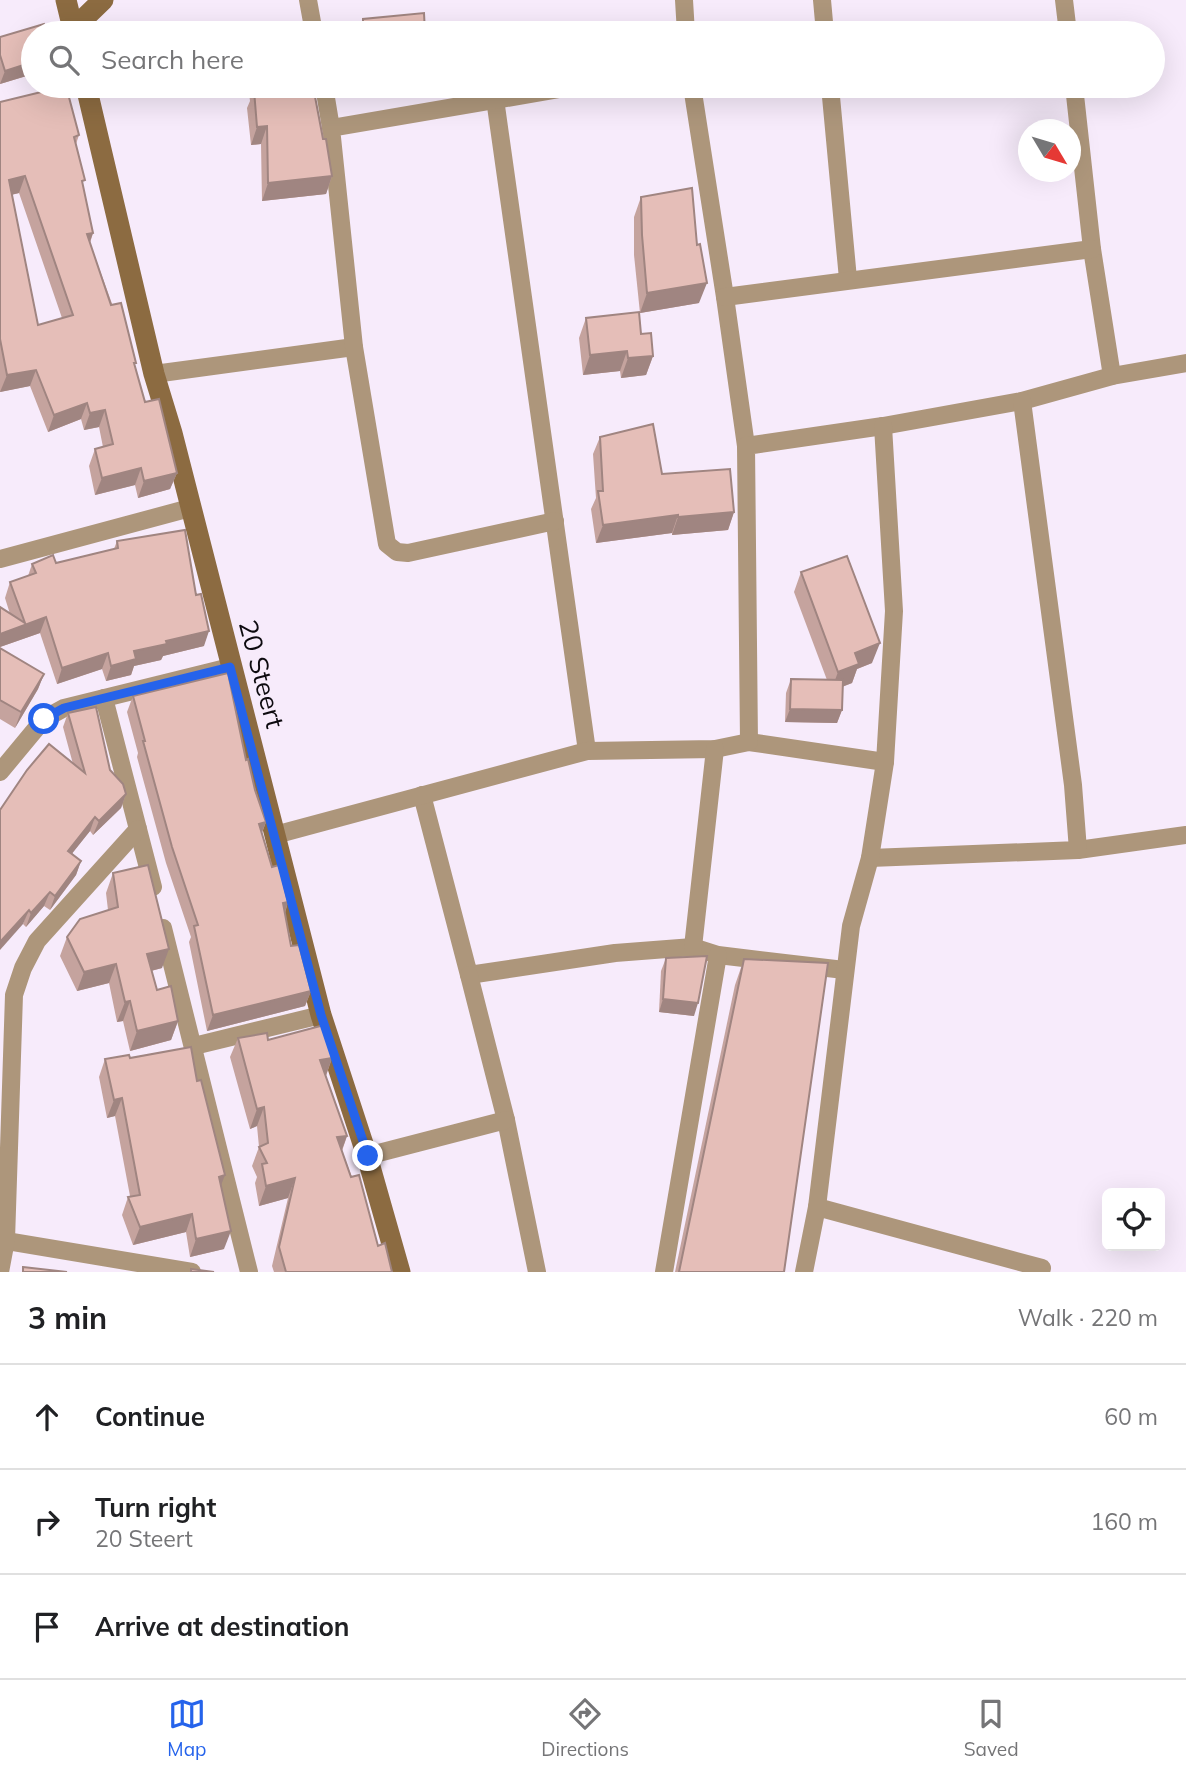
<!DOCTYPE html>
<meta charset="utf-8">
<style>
body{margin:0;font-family:Mulish,sans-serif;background:#f6f6f6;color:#202124}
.controls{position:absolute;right:21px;bottom:21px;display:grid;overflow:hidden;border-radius:10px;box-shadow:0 7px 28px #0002}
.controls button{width:63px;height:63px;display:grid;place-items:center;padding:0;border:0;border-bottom:2px solid #e0e0e0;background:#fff;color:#202124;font:35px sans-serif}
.compass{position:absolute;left:1018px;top:119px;width:63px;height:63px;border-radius:50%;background:#fff;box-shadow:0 7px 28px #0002;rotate:128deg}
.stop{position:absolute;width:21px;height:21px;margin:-16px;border:5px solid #2563eb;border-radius:50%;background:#fff}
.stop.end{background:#2563eb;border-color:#fff;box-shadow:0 2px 7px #0008}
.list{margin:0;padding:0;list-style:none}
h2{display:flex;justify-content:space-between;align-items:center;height:91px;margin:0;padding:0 28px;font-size:30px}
h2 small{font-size:23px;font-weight:400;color:#757577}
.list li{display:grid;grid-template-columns:46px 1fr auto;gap:21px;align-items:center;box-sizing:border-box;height:105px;padding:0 28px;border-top:2px solid #e0e0e0}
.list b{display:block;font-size:26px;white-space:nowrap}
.list p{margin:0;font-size:23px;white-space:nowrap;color:#757577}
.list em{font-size:23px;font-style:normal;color:#757577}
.icon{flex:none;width:38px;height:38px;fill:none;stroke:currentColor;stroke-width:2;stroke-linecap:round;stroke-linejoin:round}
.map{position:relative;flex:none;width:1186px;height:1272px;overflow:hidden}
.search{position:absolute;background:#fff;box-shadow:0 7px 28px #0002;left:21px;right:21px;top:21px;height:77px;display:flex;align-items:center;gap:18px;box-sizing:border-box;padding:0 24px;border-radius:38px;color:#757577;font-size:26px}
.sheet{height:406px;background:#fff}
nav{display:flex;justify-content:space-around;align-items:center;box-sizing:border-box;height:98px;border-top:2px solid #e0e0e0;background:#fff;font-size:19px;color:#757577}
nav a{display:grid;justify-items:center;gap:4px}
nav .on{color:#2563eb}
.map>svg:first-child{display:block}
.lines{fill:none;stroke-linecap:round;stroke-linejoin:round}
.street{stroke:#ad967b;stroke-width:18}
.secondary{stroke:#8c6b41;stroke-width:21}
.wall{fill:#c5a39e;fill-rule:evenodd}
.shaded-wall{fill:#a08581}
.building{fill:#e5beb8;stroke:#a08581;stroke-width:2;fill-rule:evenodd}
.route{stroke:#2563eb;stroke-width:9}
.labels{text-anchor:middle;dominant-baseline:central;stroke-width:5;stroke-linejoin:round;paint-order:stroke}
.street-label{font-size:26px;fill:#0d0a0f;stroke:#f7ebfb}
</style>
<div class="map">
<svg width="1186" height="1272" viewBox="0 0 1186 1272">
<rect width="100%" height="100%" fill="#f7ebfb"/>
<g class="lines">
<!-- street -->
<g class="street">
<polyline points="308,0 314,33"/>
<polyline points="684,0 686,33"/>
<polyline points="822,0 825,33"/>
<polyline points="1064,0 1068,33"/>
<polyline points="324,86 331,128"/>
<polyline points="692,86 725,297 746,446"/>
<polyline points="830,86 848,279"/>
<polyline points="1074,86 1092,249 1112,376"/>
<polyline points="495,99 587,751"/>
<polyline points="725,297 1092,249"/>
<polyline points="154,374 354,347"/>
<polyline points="555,521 408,553 397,552 387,544 354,347 331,128 577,86"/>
<polyline points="0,559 190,508"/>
<polyline points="104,698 153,887"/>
<polyline points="749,742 885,762"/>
<polyline points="0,772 44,719 64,708 230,667"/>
<polyline points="422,795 469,975 615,953 693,947 718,955 844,970"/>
<polyline points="275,835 587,751 715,749 749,742 746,446 883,426 1022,401 1112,376 1186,363"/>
<polyline points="1078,850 1186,835"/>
<polyline points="870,858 1078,850 1073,785 1022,401"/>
<polyline points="163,928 249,1272"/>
<polyline points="693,947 715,749"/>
<polyline points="469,975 506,1120 537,1272"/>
<polyline points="194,1046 321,1015"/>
<polyline points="367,1156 506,1120"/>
<polyline points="817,1207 1042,1268 1041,1272"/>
<polyline points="0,1240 192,1272"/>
<polyline points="0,1272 6,1240 14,995 23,968 37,941 138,829"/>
<polyline points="664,1272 718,955"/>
<polyline points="804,1272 817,1207 851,926 870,858 885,762 894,611 883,426"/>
</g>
<!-- secondary -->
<g class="secondary">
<polyline points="66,0 74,33"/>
<polyline points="73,29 103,0"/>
<polyline points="86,86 154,374 172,433 321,1015 367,1156 400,1272"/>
</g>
</g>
<!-- wall -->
<g class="wall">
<polygon points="363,19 425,33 358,33"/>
<polygon points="33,33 33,74 0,84 0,37"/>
<polygon points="248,86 313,86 332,176 326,194 262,201 261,144 251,145 247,108 250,101"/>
<path d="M0,102l79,33 -3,9 7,42 10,47 -3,10 45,124 10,35 32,71 -7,16 -32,9 -3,-13 -40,10 -6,-29 6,-17 8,-2 -4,-20 -15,3 -3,-11 -33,13 -18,-46 -30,6zM19,193l43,125 -24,7 -27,-130z"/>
<polygon points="641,197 699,303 640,313 634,255 634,217"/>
<polygon points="586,318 641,334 653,356 646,375 621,378 620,371 583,375 579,338"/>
<polygon points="600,437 662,474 734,512 728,530 672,535 672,533 596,543 591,509 596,498 593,454"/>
<polygon points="117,541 204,646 163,656 161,660 134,666 131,675 106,681 102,669 57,684 40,633 0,647 0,607 10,614 5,598 10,582 28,576 32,564 56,563 114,549"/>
<polygon points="801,572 872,663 857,669 852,683 842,687 842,710 837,723 785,722 786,693 791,679 827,680 794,592"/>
<polygon points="0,648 44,674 38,689 15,728 0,719"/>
<polygon points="133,696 246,760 266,822 262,833 272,867 288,902 285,913 291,946 311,991 305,1006 207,1031 189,942 191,937 166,863 137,757 138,753 127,712"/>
<polygon points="68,713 110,770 126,794 121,808 93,835 90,831 72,853 81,861 76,875 50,910 44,906 26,927 23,924 73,764 63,727"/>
<polygon points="113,873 162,968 151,971 157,990 178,1021 171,1040 130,1051 123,1021 117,1022 109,983 77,991 60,956 67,937 108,910 106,893"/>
<polygon points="666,958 694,1016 659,1012 661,971"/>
<polygon points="744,959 784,1272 675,1272 735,985"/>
<polygon points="238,1038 332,1058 326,1076 347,1136 342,1151 378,1246 392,1272 274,1272 272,1266 288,1198 259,1206 255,1183 257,1177 252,1166 259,1147 257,1126 250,1129 230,1057"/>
<polygon points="130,1058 221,1186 224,1249 190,1257 186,1232 133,1245 122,1215 128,1197 130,1196 115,1116 107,1118 99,1077 105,1059"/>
</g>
<!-- shaded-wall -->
<g class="shaded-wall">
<polygon points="33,62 33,74 0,84 5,71"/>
<polygon points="267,126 261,144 251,145 257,127"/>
<polygon points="25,176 19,193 2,197 9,180"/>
<polygon points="332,176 326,194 262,201 268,183"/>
<polygon points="93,233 87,250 87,234"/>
<polygon points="707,283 699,303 640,313 647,293"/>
<polygon points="627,351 620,371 583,375 590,355"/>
<polygon points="653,356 646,375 621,378 628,358"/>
<polygon points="36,370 30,386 0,392 7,375"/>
<polygon points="87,403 81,419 48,432 54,415"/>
<polygon points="105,410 99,427 84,430 90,413"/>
<polygon points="141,468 135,485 95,495 102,478"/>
<polygon points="177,473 170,489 138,498 144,481"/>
<polygon points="734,512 728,530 672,535 678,517"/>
<polygon points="678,515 672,533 596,543 603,525"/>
<polygon points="46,617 40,633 0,647 0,634"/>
<polygon points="209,631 204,646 163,656 161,660 134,666 131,675 106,681 111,666 134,651 166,641"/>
<polygon points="880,643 872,663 857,669 852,683 831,691 838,672 855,653"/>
<polygon points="108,653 102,669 57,684 62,668"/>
<polygon points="44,674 38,689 15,728 21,712"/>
<polygon points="790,709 842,710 837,723 785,722"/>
<polygon points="126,794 121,808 93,835 99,821"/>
<polygon points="95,817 90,831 63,865 68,851"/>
<polygon points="266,822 260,837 259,824"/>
<polygon points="81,861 76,875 50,910 55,896"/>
<polygon points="50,892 44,906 26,927 31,913"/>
<polygon points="288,902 283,918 283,903"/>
<polygon points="29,910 23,924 0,950 0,942"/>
<polygon points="169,949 162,968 139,974 147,954"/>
<polygon points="116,964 109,983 77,991 84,972"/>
<polygon points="311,991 305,1006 207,1031 213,1015"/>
<polygon points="663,999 698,1003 694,1016 659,1012"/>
<polygon points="130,1001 123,1021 117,1022 125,1002"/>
<polygon points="178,1021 171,1040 130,1051 137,1031"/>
<polygon points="332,1058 325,1078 320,1060"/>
<polygon points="122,1098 115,1116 107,1118 114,1100"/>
<polygon points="264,1107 257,1126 250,1129 257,1109"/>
<polygon points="347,1136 340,1155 337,1137"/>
<polygon points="225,1175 218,1193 219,1177"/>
<polygon points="295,1178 288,1198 259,1206 266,1186"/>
<polygon points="192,1214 186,1232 133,1245 140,1227"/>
<polygon points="231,1231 224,1249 190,1257 196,1239"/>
</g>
<!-- building -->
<g class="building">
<polygon points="424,13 425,33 363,33 363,19"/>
<polygon points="297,22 300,33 251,33 250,25"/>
<polygon points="44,24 47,33 33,33 33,62 5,71 0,55 0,37"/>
<path d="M66,86l13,49 -5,2 11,43 -3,1 11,52 -6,1 24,71 10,-2 15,60h-2l11,39 14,-3 18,74 -33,8 -3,-13 -39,10 -7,-29 18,-5 -8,-34 -15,3 -3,-10 -33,12 -18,-45 -29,5 -7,-36v-237zM25,176l48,139 -35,10 -29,-145z"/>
<polygon points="256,86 313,86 323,139 326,139 332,176 268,183 267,126 257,127 254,90 257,90"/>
<polygon points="692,188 697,245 700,244 707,283 647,293 642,235 641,197"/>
<polygon points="639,312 641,334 651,333 653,356 628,358 627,351 590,355 586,318"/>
<polygon points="653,424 662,474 730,469 734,512 678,517 678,515 603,525 598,491 603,491 600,437"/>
<polygon points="185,530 196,595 201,594 209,631 166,641 167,644 134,651 136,659 111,666 108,653 62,668 46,617 0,634 0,607 25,623 10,582 36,573 32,564 53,555 56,563 118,548 117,541"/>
<polygon points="847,556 880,643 855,653 859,664 838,672 801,572"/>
<polygon points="0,648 44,674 21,712 0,700"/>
<polygon points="228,673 246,760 248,759 255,790 266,822 259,824 272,867 279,865 288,902 283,903 291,946 299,945 311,991 213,1015 194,926 198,925 172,847 143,741 145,741 133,696"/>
<polygon points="791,679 843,680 842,710 790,709"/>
<polygon points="96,707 110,770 123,784 126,794 99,821 95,817 68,851 81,861 55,896 50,892 31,913 29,910 0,942 0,810 27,770 49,744 85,773 68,713"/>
<polygon points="148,865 169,949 147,954 157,990 171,986 178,1021 137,1031 130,1001 125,1002 116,964 84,972 67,937 80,919 118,907 113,873"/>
<polygon points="707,956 698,1003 663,999 666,958"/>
<polygon points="744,959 828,963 784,1272 679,1272"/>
<polygon points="324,1025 332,1058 320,1060 347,1136 337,1137 351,1177 359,1175 378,1246 385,1243 392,1272 286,1272 279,1247 295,1178 266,1186 262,1164 267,1163 259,1147 268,1143 264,1107 257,1109 238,1038 267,1033 268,1040"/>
<polygon points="191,1047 197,1081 201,1080 225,1175 219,1177 231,1231 196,1239 192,1214 140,1227 128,1197 140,1195 122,1098 114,1100 105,1059 129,1055 130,1058"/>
<polygon points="23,1267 67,1272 23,1272"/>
<polygon points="191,1269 214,1272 191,1272"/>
</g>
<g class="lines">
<!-- route -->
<polyline class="route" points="44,719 64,708 230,667 321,1015 368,1156"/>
</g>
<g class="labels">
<!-- street labels -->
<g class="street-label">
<text transform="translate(262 674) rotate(75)">20 Steert</text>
</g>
</g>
</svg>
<div class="controls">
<button><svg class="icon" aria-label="locate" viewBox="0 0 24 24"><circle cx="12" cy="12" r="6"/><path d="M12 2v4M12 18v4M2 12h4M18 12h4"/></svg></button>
</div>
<svg class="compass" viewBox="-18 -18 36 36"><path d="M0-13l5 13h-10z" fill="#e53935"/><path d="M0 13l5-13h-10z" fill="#757577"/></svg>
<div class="stop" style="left:44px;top:719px"></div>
<div class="stop end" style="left:368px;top:1156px"></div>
<div class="search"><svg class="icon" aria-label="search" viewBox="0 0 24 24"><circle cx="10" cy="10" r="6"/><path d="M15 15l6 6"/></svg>Search here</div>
</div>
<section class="sheet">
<h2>3 min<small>Walk · 220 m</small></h2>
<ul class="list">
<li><svg class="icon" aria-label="ahead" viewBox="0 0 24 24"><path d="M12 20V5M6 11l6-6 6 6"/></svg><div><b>Continue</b></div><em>60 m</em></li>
<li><svg class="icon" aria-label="right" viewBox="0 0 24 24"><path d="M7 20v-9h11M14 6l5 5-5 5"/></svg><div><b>Turn right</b><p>20 Steert</p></div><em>160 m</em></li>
<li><svg class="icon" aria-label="arrive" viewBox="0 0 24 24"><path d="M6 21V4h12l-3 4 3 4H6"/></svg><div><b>Arrive at destination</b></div></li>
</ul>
</section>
<nav>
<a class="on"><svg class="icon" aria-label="map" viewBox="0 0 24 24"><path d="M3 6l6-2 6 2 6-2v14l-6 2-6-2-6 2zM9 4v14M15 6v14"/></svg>Map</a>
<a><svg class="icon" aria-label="directions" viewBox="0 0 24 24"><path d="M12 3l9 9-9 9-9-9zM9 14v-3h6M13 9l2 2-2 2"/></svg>Directions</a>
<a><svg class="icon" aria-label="saved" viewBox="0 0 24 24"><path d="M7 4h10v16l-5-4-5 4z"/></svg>Saved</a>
</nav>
